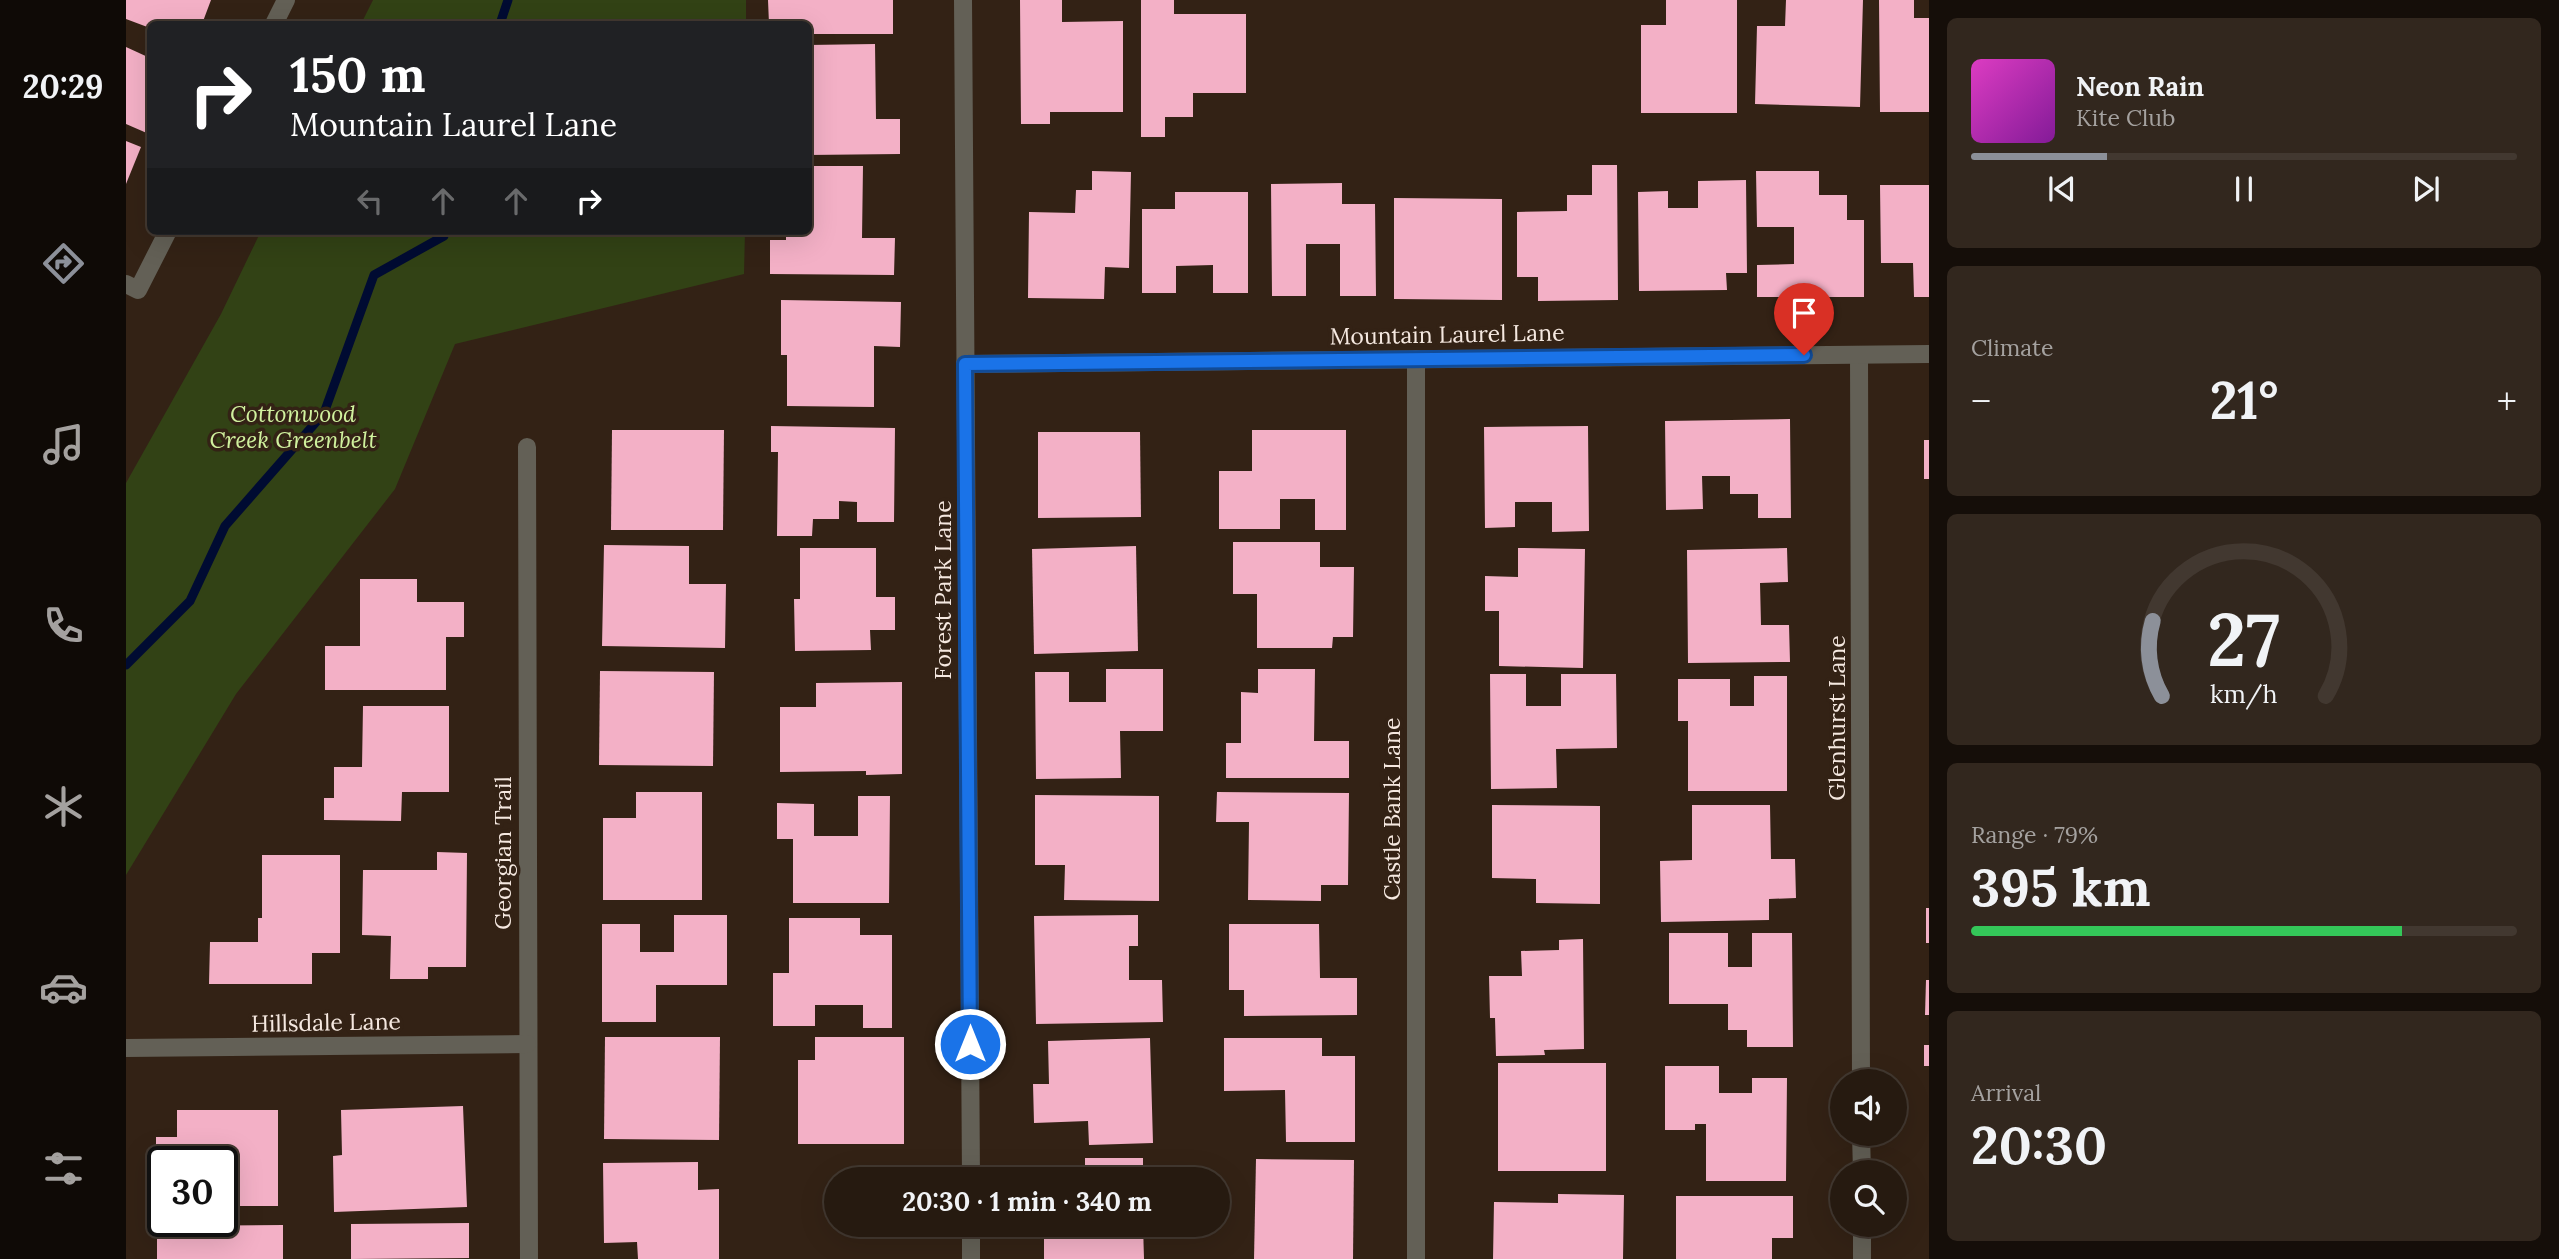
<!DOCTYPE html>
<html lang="en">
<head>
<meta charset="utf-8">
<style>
	body { margin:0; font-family:Lora,serif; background:#32271e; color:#f1f3f6; height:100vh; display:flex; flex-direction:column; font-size:26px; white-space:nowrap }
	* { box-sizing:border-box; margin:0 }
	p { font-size:23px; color:#a4a19f }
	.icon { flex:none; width:38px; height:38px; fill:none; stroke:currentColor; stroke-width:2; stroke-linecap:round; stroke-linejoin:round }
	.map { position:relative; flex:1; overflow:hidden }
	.panel { display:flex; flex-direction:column; gap:18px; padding:18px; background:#150e09; width:630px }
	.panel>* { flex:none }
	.hud { position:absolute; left:21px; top:21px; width:665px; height:214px; border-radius:10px; box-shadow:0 7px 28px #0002,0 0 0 2px #423830; background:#202124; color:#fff; overflow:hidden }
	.tools { position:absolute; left:1704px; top:1069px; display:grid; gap:14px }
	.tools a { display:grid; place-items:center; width:77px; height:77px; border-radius:50%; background:#261a10; box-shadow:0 7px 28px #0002,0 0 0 2px #423830; font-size:35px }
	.speed { position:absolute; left:21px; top:1146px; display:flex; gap:14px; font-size:35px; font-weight:700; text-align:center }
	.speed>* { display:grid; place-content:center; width:91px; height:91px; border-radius:50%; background:#261a10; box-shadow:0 7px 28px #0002,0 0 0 2px #423830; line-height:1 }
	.speed .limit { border:4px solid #111; border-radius:10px; background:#fff; color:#111 }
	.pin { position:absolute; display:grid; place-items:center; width:60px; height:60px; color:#fff; margin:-72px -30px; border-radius:50% 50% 50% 0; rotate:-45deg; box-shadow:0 0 7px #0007 }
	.pin .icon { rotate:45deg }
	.me { position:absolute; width:77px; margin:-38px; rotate:0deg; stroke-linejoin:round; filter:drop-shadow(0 0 5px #0008) }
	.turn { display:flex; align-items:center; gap:24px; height:147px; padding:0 28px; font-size:32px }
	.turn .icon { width:91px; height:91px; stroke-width:2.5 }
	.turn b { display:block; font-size:49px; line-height:60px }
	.lanes { display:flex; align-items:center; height:66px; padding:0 28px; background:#0003; justify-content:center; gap:35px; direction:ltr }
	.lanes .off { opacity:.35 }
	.big { font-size:52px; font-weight:800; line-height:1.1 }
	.panel .widget { flex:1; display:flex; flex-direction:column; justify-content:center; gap:10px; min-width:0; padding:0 24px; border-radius:10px; background:#32271e }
	.panel .dial { align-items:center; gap:0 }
	.dial svg { height:182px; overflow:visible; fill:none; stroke:#423830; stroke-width:7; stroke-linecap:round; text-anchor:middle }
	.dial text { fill:#f1f3f6; stroke:none }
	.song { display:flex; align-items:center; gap:21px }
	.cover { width:84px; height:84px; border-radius:10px; background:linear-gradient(135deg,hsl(310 70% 55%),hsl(290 70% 35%)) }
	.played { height:7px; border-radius:4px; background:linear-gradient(90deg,#8c9099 25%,#423830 25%) }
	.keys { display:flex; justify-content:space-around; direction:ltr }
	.heat { display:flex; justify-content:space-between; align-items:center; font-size:38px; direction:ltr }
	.charge { height:10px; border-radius:5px; background:linear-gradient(90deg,#34c759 79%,#423830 0) }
	.trip { position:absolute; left:698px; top:1167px; width:406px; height:70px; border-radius:35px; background:#261a10; box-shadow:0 7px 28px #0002,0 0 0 2px #423830; font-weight:800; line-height:70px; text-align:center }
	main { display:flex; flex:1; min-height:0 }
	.tab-bar { display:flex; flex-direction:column; width:126px; justify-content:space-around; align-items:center; background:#0f0a06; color:#a4a19f }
	.tab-bar .icon { width:49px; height:49px }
	.tab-bar .selected { color:#8c9099 }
	.tab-bar b { font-size:32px; color:#f1f3f6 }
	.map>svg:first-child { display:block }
</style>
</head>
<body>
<main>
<nav class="tab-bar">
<b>20:29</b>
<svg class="icon selected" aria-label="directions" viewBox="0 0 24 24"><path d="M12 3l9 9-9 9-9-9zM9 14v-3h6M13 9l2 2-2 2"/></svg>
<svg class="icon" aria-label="music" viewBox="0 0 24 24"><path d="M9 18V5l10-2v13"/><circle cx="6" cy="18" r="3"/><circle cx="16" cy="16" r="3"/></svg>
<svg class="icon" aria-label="phone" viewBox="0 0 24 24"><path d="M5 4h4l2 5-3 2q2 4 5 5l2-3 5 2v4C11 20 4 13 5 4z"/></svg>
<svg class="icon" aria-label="climate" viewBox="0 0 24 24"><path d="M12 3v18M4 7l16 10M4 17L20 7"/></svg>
<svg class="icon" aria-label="car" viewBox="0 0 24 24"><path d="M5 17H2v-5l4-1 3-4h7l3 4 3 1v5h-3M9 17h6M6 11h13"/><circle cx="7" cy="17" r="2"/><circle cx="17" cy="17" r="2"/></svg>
<svg class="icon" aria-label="filters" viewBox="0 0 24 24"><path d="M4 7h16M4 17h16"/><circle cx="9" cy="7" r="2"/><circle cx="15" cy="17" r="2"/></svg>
</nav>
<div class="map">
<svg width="1803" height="1259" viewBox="0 0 1803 1259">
	<rect width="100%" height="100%" fill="#332215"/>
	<!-- green -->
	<g fill="#324215">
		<path d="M 247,0 L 620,0 L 620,24 L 235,24 Z"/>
		<path d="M 135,231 L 619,231 L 618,274 L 329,344 L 269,489 L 110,694 L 0,875 L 0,483 L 95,314 Z"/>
	</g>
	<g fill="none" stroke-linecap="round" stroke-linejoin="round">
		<!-- stream -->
		<g stroke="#000b32" stroke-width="9">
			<path d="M 374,24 L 382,0"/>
			<path d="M 0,665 L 64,601 L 99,526 L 198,413 L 248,275 L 318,236 L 319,231"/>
		</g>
	</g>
	<!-- building -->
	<g fill="#f3b0c6">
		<path d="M 0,0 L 85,0 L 76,24 L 24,24 L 24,28 L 0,19 Z"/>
		<path d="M 642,0 L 767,0 L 767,34 L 682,34 L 682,24 L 643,24 Z"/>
		<path d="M 894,0 L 936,0 L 936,22 L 997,21 L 997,112 L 924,112 L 924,124 L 895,124 Z"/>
		<path d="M 1015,0 L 1048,0 L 1048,14 L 1120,14 L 1120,93 L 1067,93 L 1067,117 L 1039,117 L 1039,137 L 1015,137 Z"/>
		<path d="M 1540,0 L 1611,0 L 1611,113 L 1515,113 L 1515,25 L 1540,25 Z"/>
		<path d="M 1660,0 L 1737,0 L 1734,107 L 1629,104 L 1631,26 L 1659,26 Z"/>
		<path d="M 1753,0 L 1788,0 L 1788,18 L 1803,18 L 1803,112 L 1754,112 Z"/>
		<path d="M 749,44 L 750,119 L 774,119 L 774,154 L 682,155 L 682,45 Z"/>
		<path d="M 0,47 L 24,58 L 24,129 L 23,134 L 0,124 Z"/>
		<path d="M 0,141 L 15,147 L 0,184 Z"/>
		<path d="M 1466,165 L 1491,165 L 1492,300 L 1412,301 L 1412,277 L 1391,277 L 1391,212 L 1441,211 L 1441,195 L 1466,195 Z"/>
		<path d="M 682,166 L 737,166 L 736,238 L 769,238 L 768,275 L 644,274 L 644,240 L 660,240 L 660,231 L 682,231 Z"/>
		<path d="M 966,171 L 1005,172 L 1003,268 L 979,267 L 978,299 L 902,298 L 903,212 L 949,213 L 950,190 L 966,190 Z"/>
		<path d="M 1630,171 L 1693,171 L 1693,195 L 1721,195 L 1721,220 L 1738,220 L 1738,297 L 1631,297 L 1631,265 L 1668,264 L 1668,227 L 1631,227 Z"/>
		<path d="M 1620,180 L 1621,273 L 1600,273 L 1601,290 L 1513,291 L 1512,192 L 1542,191 L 1542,208 L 1572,208 L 1572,181 Z"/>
		<path d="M 1216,183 L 1216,204 L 1249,204 L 1250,296 L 1214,296 L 1214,244 L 1180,244 L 1180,296 L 1146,296 L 1145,184 Z"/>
		<path d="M 1754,185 L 1803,185 L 1803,297 L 1788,297 L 1787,263 L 1755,263 Z"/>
		<path d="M 1049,192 L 1122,192 L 1122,293 L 1087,293 L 1087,265 L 1050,266 L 1050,293 L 1016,293 L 1016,209 L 1049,209 Z"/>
		<path d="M 1268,198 L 1376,199 L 1376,300 L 1268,299 Z"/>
		<path d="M 655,300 L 775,302 L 774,347 L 748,346 L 748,407 L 661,406 L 661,355 L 655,355 Z"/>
		<path d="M 1664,419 L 1665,518 L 1632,518 L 1632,494 L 1604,494 L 1604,476 L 1576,476 L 1577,509 L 1540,510 L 1539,421 Z"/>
		<path d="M 645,426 L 769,428 L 768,522 L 731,522 L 731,502 L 713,501 L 713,519 L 687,519 L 686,536 L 651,536 L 652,452 L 645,452 Z"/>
		<path d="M 1462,426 L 1463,531 L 1426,532 L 1426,502 L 1389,502 L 1389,527 L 1359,528 L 1358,427 Z"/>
		<path d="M 486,430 L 598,430 L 597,530 L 485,530 Z"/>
		<path d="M 1126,430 L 1220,430 L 1220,530 L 1189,530 L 1189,499 L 1154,499 L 1154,529 L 1093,529 L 1093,471 L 1126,471 Z"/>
		<path d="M 912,432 L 1014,432 L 1015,517 L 912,518 Z"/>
		<rect x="1798" y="440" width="5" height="39"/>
		<path d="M 1107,542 L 1194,542 L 1194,567 L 1228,567 L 1227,637 L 1207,637 L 1206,648 L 1131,648 L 1131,594 L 1107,594 Z"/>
		<path d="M 478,545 L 563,546 L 563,584 L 600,584 L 599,648 L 476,646 Z"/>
		<path d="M 1010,546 L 1012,651 L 908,654 L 906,549 Z"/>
		<path d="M 674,548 L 750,548 L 750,597 L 769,597 L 769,630 L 744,630 L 745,650 L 669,651 L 668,599 L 674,599 Z"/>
		<path d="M 1392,548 L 1459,549 L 1457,668 L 1373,666 L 1373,611 L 1359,611 L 1359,576 L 1392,577 Z"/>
		<path d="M 1661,548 L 1662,582 L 1634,583 L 1635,625 L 1663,625 L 1664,662 L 1562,663 L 1561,550 Z"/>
		<path d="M 234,579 L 291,579 L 291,602 L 338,602 L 338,637 L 320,637 L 320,690 L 199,690 L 199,646 L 234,646 Z"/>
		<path d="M 980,669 L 1037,669 L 1037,731 L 994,731 L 995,778 L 910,779 L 909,672 L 943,672 L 943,702 L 980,702 Z"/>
		<path d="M 1132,669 L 1189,669 L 1188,741 L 1223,741 L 1223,778 L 1100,778 L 1100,743 L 1115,743 L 1115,692 L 1132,693 Z"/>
		<path d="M 474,671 L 588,672 L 587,766 L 473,765 Z"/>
		<path d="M 1364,674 L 1400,674 L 1400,706 L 1435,706 L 1435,674 L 1490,674 L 1491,748 L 1430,749 L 1431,788 L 1365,789 Z"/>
		<path d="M 1628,676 L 1661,676 L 1661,791 L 1562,791 L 1562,721 L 1552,721 L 1552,679 L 1604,679 L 1604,706 L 1628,706 Z"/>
		<path d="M 776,682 L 776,774 L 740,775 L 740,771 L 654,772 L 654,707 L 690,707 L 690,683 Z"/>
		<path d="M 237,706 L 323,706 L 323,792 L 276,792 L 275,821 L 198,820 L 198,798 L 208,798 L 208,767 L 236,767 Z"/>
		<path d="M 510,792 L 576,792 L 576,900 L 477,900 L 477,818 L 510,818 Z"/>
		<path d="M 1091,792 L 1223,793 L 1222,885 L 1195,885 L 1195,901 L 1122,900 L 1123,822 L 1090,822 Z"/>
		<path d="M 909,795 L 1033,796 L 1033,901 L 938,900 L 939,865 L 909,865 Z"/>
		<path d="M 732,796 L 764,796 L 763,903 L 667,903 L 667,839 L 651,839 L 651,803 L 688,804 L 688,836 L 732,836 Z"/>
		<path d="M 1366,805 L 1474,806 L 1474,904 L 1410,903 L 1410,879 L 1366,878 Z"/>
		<path d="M 1566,805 L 1644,805 L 1645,859 L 1669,859 L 1670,898 L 1643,899 L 1643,920 L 1535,922 L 1534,861 L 1566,860 Z"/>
		<path d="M 311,852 L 341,853 L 340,967 L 302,967 L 302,979 L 264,979 L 265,936 L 236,935 L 237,870 L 311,870 Z"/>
		<path d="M 136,855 L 214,855 L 214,953 L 186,953 L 186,984 L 83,984 L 84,942 L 132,942 L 132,918 L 136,918 Z"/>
		<rect x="1800" y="908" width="3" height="35"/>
		<path d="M 548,915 L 601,915 L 601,985 L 530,985 L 530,1022 L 476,1022 L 476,924 L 514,924 L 514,952 L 548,952 Z"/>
		<path d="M 1012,915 L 1012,946 L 1003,946 L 1003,980 L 1036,980 L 1037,1022 L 910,1024 L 908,916 Z"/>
		<path d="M 663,918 L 734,918 L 734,935 L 766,935 L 766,1028 L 737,1028 L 737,1005 L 689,1005 L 689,1026 L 647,1026 L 647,973 L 663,973 Z"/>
		<path d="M 1103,924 L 1193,924 L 1194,978 L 1231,978 L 1231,1015 L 1118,1016 L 1118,990 L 1103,990 Z"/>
		<path d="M 1543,933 L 1602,933 L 1602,967 L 1626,967 L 1626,933 L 1666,933 L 1667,1047 L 1621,1047 L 1621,1030 L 1602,1030 L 1602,1004 L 1543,1004 Z"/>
		<path d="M 1457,939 L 1458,1049 L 1418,1050 L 1419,1055 L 1370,1056 L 1369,1018 L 1364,1018 L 1363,976 L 1396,976 L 1395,951 L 1433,950 L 1433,940 Z"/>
		<path d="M 1800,980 L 1803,980 L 1803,1015 L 1799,1015 Z"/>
		<path d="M 479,1037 L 594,1037 L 593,1140 L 478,1139 Z"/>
		<path d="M 689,1037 L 778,1037 L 778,1144 L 672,1144 L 672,1060 L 689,1060 Z"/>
		<path d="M 1024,1038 L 1027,1143 L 963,1145 L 962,1121 L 908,1123 L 907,1084 L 923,1084 L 922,1041 Z"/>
		<path d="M 1098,1038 L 1196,1038 L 1196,1056 L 1229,1056 L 1229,1142 L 1160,1142 L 1159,1090 L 1098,1091 Z"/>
		<rect x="1798" y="1045" width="5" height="21"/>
		<rect x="1372" y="1063" width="108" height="108"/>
		<path d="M 1539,1066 L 1593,1066 L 1593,1093 L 1626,1093 L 1626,1078 L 1661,1078 L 1660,1181 L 1580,1181 L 1580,1124 L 1569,1124 L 1569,1130 L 1539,1130 Z"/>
		<path d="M 337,1106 L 341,1207 L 208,1212 L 207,1156 L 216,1155 L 215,1110 Z"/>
		<path d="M 51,1110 L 152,1110 L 152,1206 L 96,1206 L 96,1162 L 37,1162 L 37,1206 L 30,1206 L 30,1137 L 51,1137 Z"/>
		<rect x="959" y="1158" width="58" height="22"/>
		<path d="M 1130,1159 L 1228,1160 L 1227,1259 L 1128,1259 Z"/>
		<path d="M 572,1162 L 572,1190 L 593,1189 L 593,1259 L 512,1259 L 511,1242 L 478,1243 L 477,1163 Z"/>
		<path d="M 1432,1194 L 1498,1195 L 1497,1259 L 1367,1259 L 1368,1202 L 1432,1203 Z"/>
		<path d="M 1550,1196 L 1667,1196 L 1667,1238 L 1646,1238 L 1646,1259 L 1550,1259 Z"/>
		<path d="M 343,1223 L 343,1258 L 225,1259 L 225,1224 Z"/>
		<path d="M 157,1225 L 157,1259 L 31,1259 L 31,1226 Z"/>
		<path d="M 918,1225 L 1017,1225 L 1018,1259 L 918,1259 Z"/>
	</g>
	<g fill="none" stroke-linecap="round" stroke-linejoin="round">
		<!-- minor -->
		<g stroke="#636056" stroke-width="18">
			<path d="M 837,0 L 845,1180"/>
			<path d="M 148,24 L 160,0"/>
			<path d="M 0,284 L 12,290 L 42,231"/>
			<path d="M 1733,355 L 1735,1082"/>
			<path d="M 1290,359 L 1290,1259"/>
			<path d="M 839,364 L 1803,354"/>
			<path d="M 401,447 L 403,1259"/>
			<path d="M 0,1048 L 401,1044"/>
			<path d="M 1735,1134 L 1736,1172"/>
			<path d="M 845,1225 L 845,1259"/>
			<path d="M 1736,1225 L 1736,1259"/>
		</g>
	</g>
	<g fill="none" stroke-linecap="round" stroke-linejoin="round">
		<!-- route casing -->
		<g stroke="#114b97" stroke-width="18">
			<path id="route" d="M 844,1044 L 839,364 L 1678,355"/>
		</g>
		<!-- route -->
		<use href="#route" stroke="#1a73e8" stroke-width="12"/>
	</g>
	<g text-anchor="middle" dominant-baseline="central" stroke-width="7" stroke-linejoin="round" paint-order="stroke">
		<!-- street labels -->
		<g font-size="23" fill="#f5e8e0" stroke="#332215">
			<text transform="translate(1321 334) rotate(-1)">Mountain Laurel Lane</text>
			<text transform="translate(816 590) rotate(-90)">Forest Park Lane</text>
			<text transform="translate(1710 718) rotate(-90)">Glenhurst Lane</text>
			<text transform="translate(1265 809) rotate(-90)">Castle Bank Lane</text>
			<text transform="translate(376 853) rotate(-90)">Georgian Trail</text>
			<text transform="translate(200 1022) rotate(-1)">Hillsdale Lane</text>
		</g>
		<!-- park labels -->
		<g font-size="23" font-style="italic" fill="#d0f19e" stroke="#332215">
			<text x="167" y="413">Cottonwood<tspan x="167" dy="26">Creek Greenbelt</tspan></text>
		</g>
	</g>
</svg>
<div class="tools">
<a><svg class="icon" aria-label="sound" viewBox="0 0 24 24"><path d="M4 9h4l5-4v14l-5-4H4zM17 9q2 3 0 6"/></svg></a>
<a><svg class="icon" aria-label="search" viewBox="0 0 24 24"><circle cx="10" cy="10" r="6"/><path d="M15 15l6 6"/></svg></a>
</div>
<div class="speed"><div class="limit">30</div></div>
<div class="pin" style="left:1678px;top:355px;background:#d93025"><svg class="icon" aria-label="arrive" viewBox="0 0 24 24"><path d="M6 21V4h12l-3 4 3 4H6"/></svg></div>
<svg class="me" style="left:844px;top:1044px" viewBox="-20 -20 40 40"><circle r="17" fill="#1a73e8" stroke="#fff" stroke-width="3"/><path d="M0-11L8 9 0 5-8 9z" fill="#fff"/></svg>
<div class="trip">20:30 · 1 min · 340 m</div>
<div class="hud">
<div class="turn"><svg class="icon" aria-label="right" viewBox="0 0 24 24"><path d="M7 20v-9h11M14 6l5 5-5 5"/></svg><div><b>150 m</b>Mountain Laurel Lane</div></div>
<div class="lanes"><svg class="icon off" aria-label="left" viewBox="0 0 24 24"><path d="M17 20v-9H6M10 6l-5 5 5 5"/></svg><svg class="icon off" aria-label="ahead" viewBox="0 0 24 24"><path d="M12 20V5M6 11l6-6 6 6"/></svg><svg class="icon off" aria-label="ahead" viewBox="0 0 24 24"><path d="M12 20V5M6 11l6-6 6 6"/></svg><svg class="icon" aria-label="right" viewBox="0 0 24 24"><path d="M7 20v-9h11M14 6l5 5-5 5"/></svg></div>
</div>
</div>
<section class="panel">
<div class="widget">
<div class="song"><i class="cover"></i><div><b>Neon Rain</b><p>Kite Club</p></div></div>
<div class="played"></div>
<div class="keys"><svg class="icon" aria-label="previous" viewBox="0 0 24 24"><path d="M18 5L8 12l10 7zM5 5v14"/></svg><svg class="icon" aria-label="pause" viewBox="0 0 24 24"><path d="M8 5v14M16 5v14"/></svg><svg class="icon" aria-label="next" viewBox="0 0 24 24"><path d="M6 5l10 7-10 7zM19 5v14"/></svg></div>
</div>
<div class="widget"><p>Climate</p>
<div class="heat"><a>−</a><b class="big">21°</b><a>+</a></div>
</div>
<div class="widget dial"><svg viewBox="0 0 100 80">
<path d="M14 69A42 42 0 1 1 86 69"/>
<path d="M14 69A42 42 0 0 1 10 36" stroke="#8c9099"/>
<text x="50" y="56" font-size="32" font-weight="700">27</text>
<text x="50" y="72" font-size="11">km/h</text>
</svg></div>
<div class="widget"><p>Range · 79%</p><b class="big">395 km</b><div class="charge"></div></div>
<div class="widget"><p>Arrival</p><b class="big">20:30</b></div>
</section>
</main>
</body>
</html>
